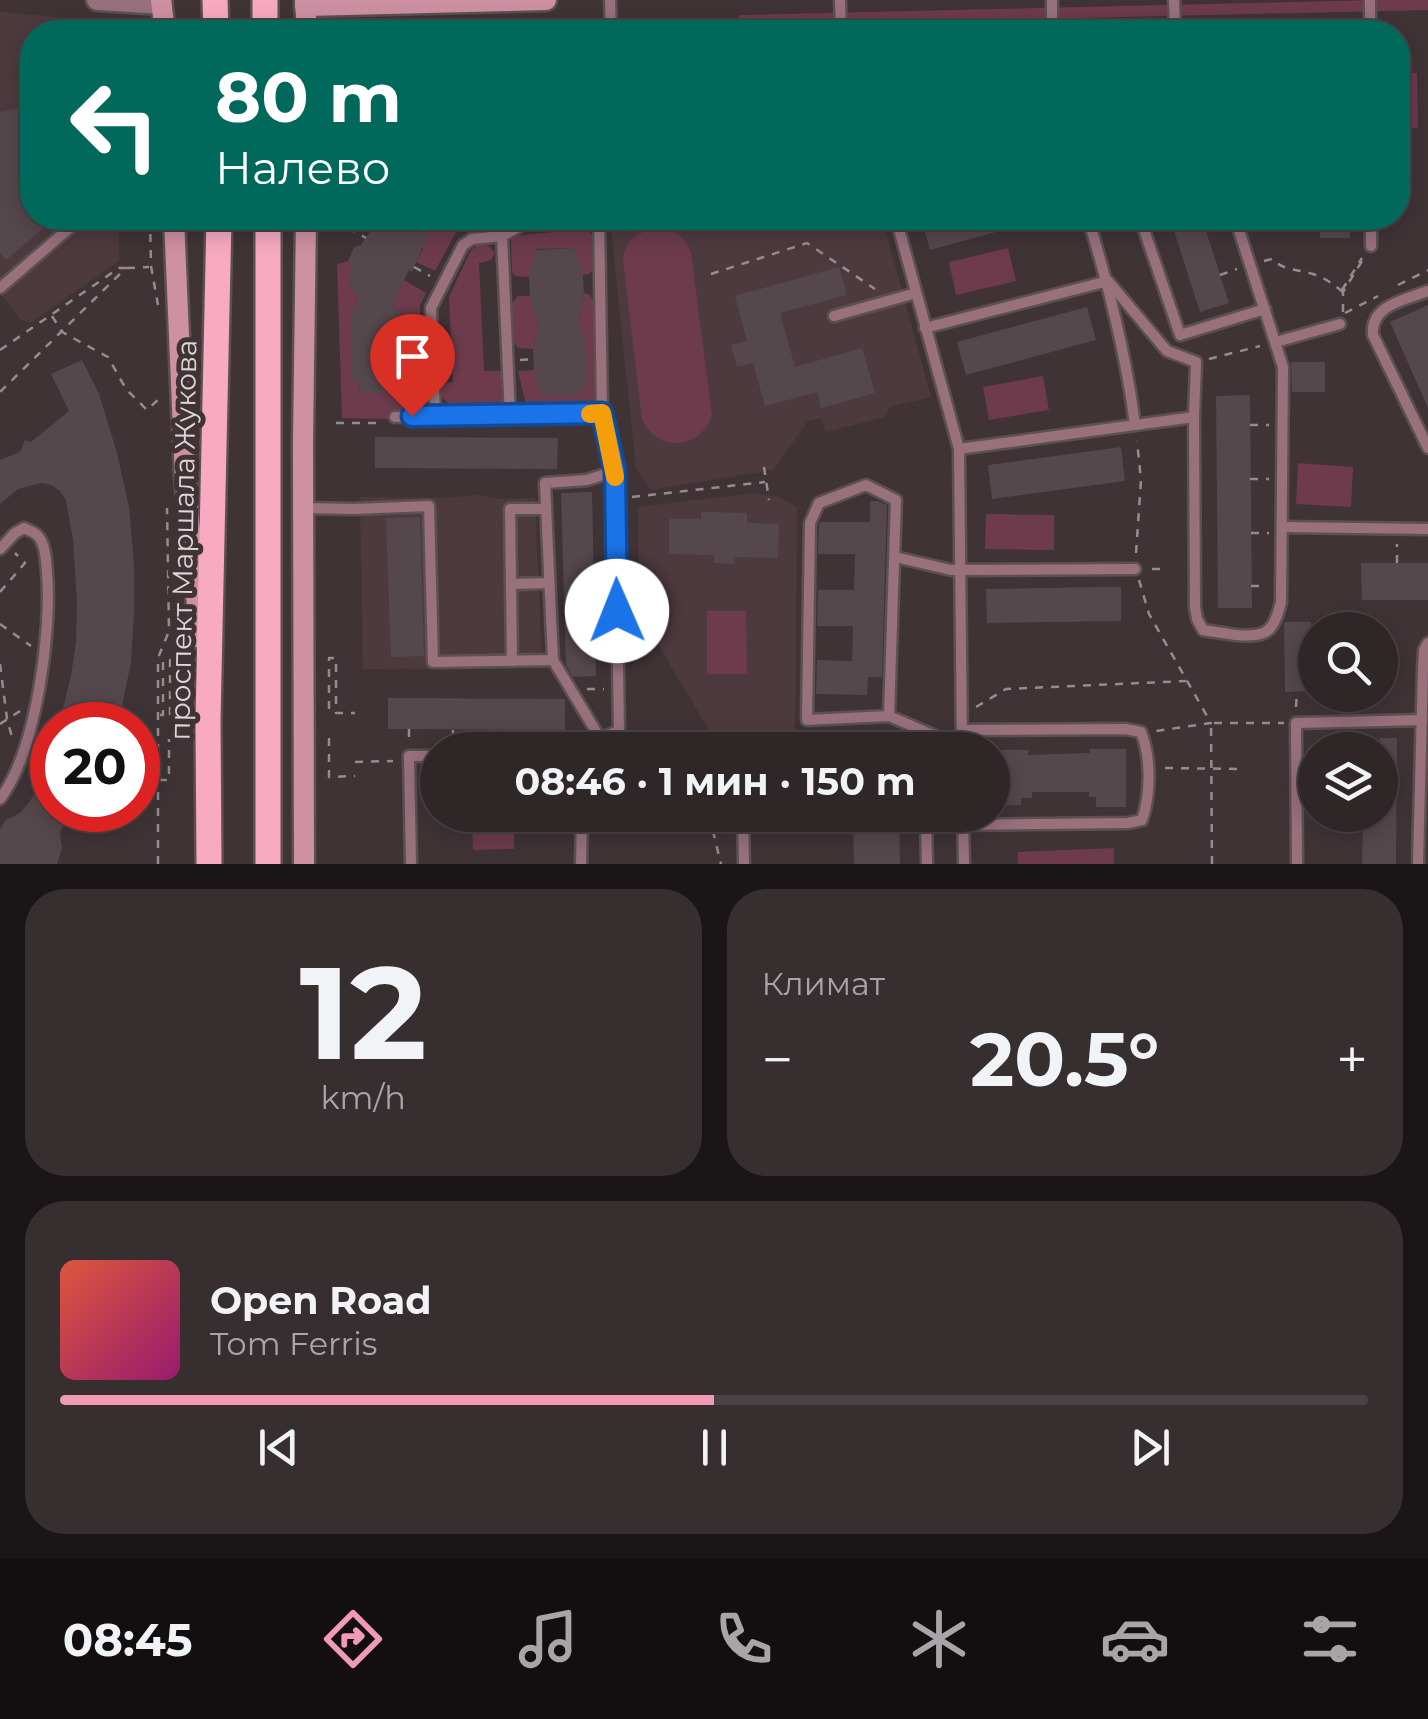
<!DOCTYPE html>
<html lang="ru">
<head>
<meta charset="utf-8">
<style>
	body { margin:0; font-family:Montserrat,sans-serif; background:#372e30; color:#f1f3f6; height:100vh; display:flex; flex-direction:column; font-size:38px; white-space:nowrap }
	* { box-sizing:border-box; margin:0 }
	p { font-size:32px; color:#a7a5a8 }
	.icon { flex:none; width:55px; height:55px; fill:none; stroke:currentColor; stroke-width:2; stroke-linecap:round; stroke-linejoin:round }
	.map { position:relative; height:864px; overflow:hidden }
	.sheet { display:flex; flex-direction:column; gap:25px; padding:25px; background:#1a1516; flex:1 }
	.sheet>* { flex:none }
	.banner { position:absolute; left:20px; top:20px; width:1390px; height:210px; border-radius:40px; box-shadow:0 5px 25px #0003,0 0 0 2px #4a4345; background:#00695c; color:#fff; overflow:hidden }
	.controls { position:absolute; left:1298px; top:612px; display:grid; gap:20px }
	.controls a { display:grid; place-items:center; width:100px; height:100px; border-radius:50%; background:#2f2628; box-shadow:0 5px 25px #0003,0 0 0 2px #4a4345; font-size:50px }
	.speed { position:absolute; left:30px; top:702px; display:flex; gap:20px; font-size:50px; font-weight:700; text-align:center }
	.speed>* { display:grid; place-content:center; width:130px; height:130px; border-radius:50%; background:#2f2628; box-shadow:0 5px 25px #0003,0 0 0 2px #4a4345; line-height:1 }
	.speed .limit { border:15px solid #d22; background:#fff; color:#111 }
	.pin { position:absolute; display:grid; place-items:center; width:85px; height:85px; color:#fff; margin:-102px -42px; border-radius:50% 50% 50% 0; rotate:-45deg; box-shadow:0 0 10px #0007 }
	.pin .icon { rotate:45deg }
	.me { position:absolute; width:110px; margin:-55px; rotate:359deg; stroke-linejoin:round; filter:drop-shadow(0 0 8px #0008) }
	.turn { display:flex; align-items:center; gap:35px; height:210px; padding:0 30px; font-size:45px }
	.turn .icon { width:130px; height:130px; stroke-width:2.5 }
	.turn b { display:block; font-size:70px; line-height:85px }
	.big { font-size:75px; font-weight:700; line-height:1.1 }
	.sheet .card { flex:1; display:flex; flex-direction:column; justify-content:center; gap:15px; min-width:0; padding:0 35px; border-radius:40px; background:#372e30 }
	.sheet .dial { align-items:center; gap:0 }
	.dial b { font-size:130px; line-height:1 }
	.song { display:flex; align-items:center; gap:30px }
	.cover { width:120px; height:120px; border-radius:15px; background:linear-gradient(135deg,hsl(10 70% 55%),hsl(320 70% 35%)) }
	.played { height:10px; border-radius:5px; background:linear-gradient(90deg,#f09ab6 50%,#4a4345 50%) }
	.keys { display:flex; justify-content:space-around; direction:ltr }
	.heat { display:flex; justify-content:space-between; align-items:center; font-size:55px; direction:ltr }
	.sheet .tiles { flex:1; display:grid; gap:25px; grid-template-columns:1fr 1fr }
	.card:last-child { grid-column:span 2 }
	.trip { position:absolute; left:420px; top:732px; width:590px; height:100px; border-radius:50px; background:#2f2628; box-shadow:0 5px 25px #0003,0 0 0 2px #4a4345; font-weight:700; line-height:100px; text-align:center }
	.tab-bar { display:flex; height:160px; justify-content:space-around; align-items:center; background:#130f10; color:#a7a5a8 }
	.tab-bar .icon { width:70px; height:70px }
	.tab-bar .active { color:#f09ab6 }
	.tab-bar b { font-size:45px; color:#f1f3f6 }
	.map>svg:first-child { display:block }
</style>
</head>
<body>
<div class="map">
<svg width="1428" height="864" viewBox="0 0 1428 864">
	<rect width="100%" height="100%" fill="#3f3336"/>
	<!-- built -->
	<g fill="#4d3a3f">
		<path d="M 0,12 L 123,23 L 122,32 L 32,32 L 32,218 L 119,218 L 119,261 L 30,323 L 20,319 L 0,293 Z"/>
		<path d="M 648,218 L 882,218 L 931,397 L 890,407 L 885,417 L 826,432 L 821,418 L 808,421 L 773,470 L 651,490 L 636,469 L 610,220 Z"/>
		<path d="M 754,493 L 778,497 L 797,507 L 795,750 L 721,750 L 639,613 L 638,507 Z"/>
		<path d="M 477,495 L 500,499 L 535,498 L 542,668 L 363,669 L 360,497 L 443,498 Z"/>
	</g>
	<!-- green -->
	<g fill="#6d3b4c">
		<path d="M 1382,0 L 1428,0 L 1428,10 L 739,26 L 739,15 Z"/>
		<path d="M 639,18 L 639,28 L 504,31 L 498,22 Z"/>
		<path d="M 1398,73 L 1417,73 L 1418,128 L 1398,128 Z"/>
		<path d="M 432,218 L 456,218 L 460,225 L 435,271 L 416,262 L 423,249 L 421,247 L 433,223 Z"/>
		<path d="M 586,229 L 592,235 L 593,270 L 589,274 L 583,275 L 574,248 L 536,249 L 529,277 L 515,276 L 512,272 L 511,241 L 514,236 Z"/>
		<path d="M 661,229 C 678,231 684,237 691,252 L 712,416 C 699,450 657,453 642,419 L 623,260 C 626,236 639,231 661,229 Z"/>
		<path d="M 481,243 L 489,246 L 495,253 L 491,260 L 479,263 L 484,371 L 502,371 L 502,407 L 453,408 L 441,397 L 441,384 L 453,382 L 449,297 L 471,250 Z"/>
		<path d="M 1008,248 L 1016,281 L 956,295 L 949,262 Z"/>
		<path d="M 348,261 L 353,269 L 349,279 L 351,289 L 357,293 L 352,378 L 359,383 L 360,393 L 392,392 L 392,383 L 401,374 L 400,360 L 406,360 L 406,349 L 421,349 L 422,408 L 389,411 L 388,419 L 342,418 L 337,264 Z"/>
		<path d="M 404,280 L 426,293 L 420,305 L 420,327 L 400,328 L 399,312 L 392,304 Z"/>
		<path d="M 584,293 L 590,295 L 593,300 L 597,400 L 594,404 L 586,407 L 533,407 L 525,401 L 518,371 L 534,370 L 579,321 Z"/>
		<path d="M 518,296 L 530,296 L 538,324 L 533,349 L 518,348 L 514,342 L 512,303 Z"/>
		<path d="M 1043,376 L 1049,410 L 989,420 L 983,387 Z"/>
		<path d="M 1298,463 L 1353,467 L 1351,507 L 1296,504 Z"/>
		<path d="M 986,514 L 1054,515 L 1054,550 L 985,549 Z"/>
		<path d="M 707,611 L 746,611 L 747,674 L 707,674 Z"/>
		<path d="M 472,815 L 514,815 L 514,849 L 473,850 Z"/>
		<path d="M 595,815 L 663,815 L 663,826 L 595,823 Z"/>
		<path d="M 1114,848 L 1114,864 L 1018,864 L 1018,852 Z"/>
	</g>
	<!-- building -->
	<g fill="#55484c">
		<path d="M 32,105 L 32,218 L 55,218 L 6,260 L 0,253 L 0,112 Z"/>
		<path d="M 367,218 L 435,218 L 412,272 L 409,270 L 392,304 L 399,312 L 400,328 L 405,328 L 406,360 L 400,360 L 401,374 L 392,383 L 393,393 L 360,393 L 359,383 L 352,378 L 351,312 L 356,305 L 357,293 L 351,289 L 349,279 L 353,269 L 348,261 L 354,247 L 361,245 L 372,229 Z"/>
		<path d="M 921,218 L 1032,218 L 1033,222 L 930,250 Z"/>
		<path d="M 1170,218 L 1202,218 L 1229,303 L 1200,312 Z"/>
		<path d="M 1319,218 L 1349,218 L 1350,238 L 1320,238 Z"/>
		<path d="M 575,248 L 583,275 L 584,293 L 579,321 L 586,349 L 587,370 L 583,394 L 541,396 L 534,370 L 533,349 L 538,324 L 530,299 L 529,273 L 535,250 Z"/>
		<path d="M 839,267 L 847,295 L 780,313 L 795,367 L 862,348 L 875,393 L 821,408 L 817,392 L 765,406 L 753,363 L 737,367 L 731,345 L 747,341 L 735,296 Z"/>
		<path d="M 1428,305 L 1428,408 L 1390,322 Z"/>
		<path d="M 1087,307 L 1096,340 L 966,375 L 957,342 Z"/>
		<path d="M 82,360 L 99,394 L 117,453 L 129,507 L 134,565 L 134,613 L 131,662 L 118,725 L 59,725 L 71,675 L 76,643 L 77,601 L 73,540 L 66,500 L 60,491 L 51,485 L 41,483 L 18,489 L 0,504 L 0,460 L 20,452 L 25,440 L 31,442 L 69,411 L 51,374 Z"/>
		<path d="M 1291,362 L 1325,362 L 1325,392 L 1292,392 Z"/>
		<path d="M 1250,395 L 1252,608 L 1218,608 L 1216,396 Z"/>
		<path d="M 375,437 L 558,438 L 557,469 L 375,468 Z"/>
		<path d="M 1121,447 L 1125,481 L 992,499 L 988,465 Z"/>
		<path d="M 592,492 L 596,676 L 573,677 L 566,665 L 561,493 Z"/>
		<path d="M 870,501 L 878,501 L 887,505 L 882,677 L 868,677 L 867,695 L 816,694 L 817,660 L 852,661 L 853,626 L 817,626 L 818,590 L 854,590 L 855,554 L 818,554 L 819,525 L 820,522 L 870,522 Z"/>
		<path d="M 701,512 L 747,513 L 747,523 L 779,524 L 778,558 L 735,557 L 735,564 L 714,563 L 714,555 L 669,554 L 669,519 L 701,519 Z"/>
		<path d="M 420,517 L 424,656 L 391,657 L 386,518 Z"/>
		<path d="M 1361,563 L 1428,563 L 1428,600 L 1362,600 Z"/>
		<path d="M 1103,587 L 1121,587 L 1121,621 L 987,623 L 986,589 Z"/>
		<path d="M 1284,622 L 1311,622 L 1311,658 L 1315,658 L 1315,691 L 1285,692 Z"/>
		<path d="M 388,698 L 565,699 L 565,730 L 388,729 Z"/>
		<path d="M 1380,738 L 1397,738 L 1396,864 L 1362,864 L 1363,815 L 1380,815 Z"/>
		<path d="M 1090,749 L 1126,749 L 1126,807 L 1096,807 L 1096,797 L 1089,797 L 1089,792 L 1032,792 L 1032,798 L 1021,798 L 1021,805 L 993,806 L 993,750 L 1029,750 L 1028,755 L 1090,753 Z"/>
		<path d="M 52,752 L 52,810 L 69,810 L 60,833 L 62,848 L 57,864 L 0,864 L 0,829 L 6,820 L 20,813 L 33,797 Z"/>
		<path d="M 853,815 L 899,815 L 900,864 L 854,864 Z"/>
	</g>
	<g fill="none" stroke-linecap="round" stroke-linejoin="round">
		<!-- lane casing -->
		<g stroke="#5c5053" stroke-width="15">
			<g id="lane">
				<path d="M 610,0 L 611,32"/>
				<path d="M 840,0 L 841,32"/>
				<path d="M 1174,0 L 1175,32"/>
				<path d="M 1370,0 L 1370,32"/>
				<path d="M 1052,32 L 1052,0"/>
				<path d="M 563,218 L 533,219 L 502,236 L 472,239 L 463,245 L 431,308 L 435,416 L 602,413"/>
				<path d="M 896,218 L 959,449 L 962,750"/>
				<path d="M 1088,218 C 1109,287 1126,353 1135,425"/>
				<path d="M 1140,218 L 1180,335 L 1265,309"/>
				<path d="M 1371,218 L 1371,246"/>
				<path d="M 502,236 L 510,415"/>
				<path d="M 0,288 L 81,218"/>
				<path d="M 1428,291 C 1405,300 1370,305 1373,335 L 1428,448"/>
				<path d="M 834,316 L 916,293"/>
				<path d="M 925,328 L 1108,281 L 1167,351 L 1196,362 L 1194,417 L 1195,607 L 1197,619 L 1203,630 C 1214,632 1225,633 1236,635 C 1266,638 1274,632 1281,602 L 1283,367 L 1235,218"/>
				<path d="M 1276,342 L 1340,324"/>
				<path d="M 395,417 L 435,416"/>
				<path d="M 959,449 L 1194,417"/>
				<path d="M 303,508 L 354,509 L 429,506 L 433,662 L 553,660"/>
				<path d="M 1282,527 L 1428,529"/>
				<path d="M 0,549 L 15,533 L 24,528 C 28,530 35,532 38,536 C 46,545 46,562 47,573 C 52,632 36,752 0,799"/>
				<path d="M 895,557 L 951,570 L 1135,569"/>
				<path d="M 511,584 L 549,583"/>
				<path d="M 512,661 L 510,509 L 546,509"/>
				<path d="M 889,716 L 896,500 L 866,485 L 819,503 L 810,523 L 807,720 L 889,716 L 947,741 L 962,742"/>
				<path d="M 962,730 L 1126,729 L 1141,732 C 1151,757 1151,794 1142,820 L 1128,823 L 963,825"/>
				<path d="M 600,738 L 553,660 L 545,483 L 587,480 L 615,471"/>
				<path d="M 585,750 L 600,738 L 619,731 L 615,471 L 602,413 L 599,218"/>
				<path d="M 743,815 L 744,864"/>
				<path d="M 926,815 L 927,864"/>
				<path d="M 963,815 L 964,864"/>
				<path d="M 411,864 L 409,756 L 438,756"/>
				<path d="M 581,864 L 582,815"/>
				<path d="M 1297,864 L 1296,723 L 1422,720"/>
				<path d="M 1418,864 L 1423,669 L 1424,650 L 1428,643"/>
			</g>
		</g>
		<!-- street casing -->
		<g stroke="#5c5053" stroke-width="25">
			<path id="street" d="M 97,0 L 162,4"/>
		</g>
		<!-- secondary casing -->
		<g stroke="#5c5053" stroke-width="25">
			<g id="secondary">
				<path d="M 161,0 L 165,32"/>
				<path d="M 305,0 L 307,32"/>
				<path d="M 305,6 L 546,0"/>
				<path d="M 174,218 L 185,477 L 200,638"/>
				<path d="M 304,864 L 303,443 L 306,218"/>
			</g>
		</g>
		<!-- primary casing -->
		<g stroke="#5c5053" stroke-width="30">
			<g id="primary">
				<path d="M 215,0 L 216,32"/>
				<path d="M 265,0 L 265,32"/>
				<path d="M 209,864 L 208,720 L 219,218"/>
				<path d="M 268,864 L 268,218"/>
			</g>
		</g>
		<!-- path -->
		<g stroke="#968c8f" stroke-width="2.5" stroke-dasharray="8 8" stroke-linecap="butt">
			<path d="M 140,23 L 140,32"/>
			<path d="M 150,218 L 151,266 L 158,305"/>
			<path d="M 685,218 L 687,230"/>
			<path d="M 334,220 L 366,238"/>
			<path d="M 1204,226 L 1222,220"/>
			<path d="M 1264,261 L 1272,259 C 1284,271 1297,269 1313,274 C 1325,278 1333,284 1343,292"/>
			<path d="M 414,267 L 430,276"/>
			<path d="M 127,268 L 149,267"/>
			<path d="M 711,274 L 807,243 L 875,289"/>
			<path d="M 1220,275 L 1237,269"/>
			<path d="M 1398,285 L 1428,270"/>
			<path d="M 1342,290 L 1362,258"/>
			<path d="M 1343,312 L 1343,292 L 1365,256"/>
			<path d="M 1345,313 L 1378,296"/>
			<path d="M 52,316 L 62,332 L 108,357 L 126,389 L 147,410 L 161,397"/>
			<path d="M 405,339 L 419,338"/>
			<path d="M 0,350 L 119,268 L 126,268 L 0,392"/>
			<path d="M 1209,359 L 1260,346"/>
			<path d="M 520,360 L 534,359"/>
			<path d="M 336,423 L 383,423"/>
			<path d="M 1250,425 L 1269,425"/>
			<path d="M 764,467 L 769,500"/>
			<path d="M 1250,479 L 1269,479"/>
			<path d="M 632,497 L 765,482"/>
			<path d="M 1251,533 L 1269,533"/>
			<path d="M 1136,553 L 1141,480 L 1137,441"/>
			<path d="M 1397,563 L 1397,544"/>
			<path d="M 1152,569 L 1162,569"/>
			<path d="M 1139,580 L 1149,614 L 1211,723 L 1156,731"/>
			<path d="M 1251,586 L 1265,586"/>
			<path d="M 0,592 L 25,563 L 15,553"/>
			<path d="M 0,624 L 31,646"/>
			<path d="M 0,664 L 7,719 L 12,737"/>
			<path d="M 587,689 L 604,689"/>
			<path d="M 976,707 L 1006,689 L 1186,681"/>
			<path d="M 1296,707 L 1297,692"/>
			<path d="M 329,709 L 329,658 L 336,658 L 336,713 L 355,713"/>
			<path d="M 160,715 L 163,715 L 163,660 L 170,660 L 170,715"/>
			<path d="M 0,724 L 20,711"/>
			<path d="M 409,729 L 409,739"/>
			<path d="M 546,730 L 546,750"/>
			<path d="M 634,737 L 661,750"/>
			<path d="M 329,738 L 329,777 L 355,776"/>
			<path d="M 453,750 L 453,730"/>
			<path d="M 500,750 L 500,730"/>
			<path d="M 355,762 L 393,761"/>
			<path d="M 1165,768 L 1243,769"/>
			<path d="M 159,780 L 169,780 L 169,739"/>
			<path d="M 709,815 L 721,864"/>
			<path d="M 158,864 L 158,658 L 169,631 L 167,508"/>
			<path d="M 1212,864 L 1211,723 L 1284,723"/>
		</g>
		<!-- lane -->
		<use href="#lane" stroke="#98717d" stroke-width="10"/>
		<!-- street -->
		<use href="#street" stroke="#98717d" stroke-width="20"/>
		<!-- secondary -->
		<use href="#secondary" stroke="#ce91a4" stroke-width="20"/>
		<!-- primary -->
		<use href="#primary" stroke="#f8aac3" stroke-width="25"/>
	</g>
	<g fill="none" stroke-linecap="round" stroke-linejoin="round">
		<!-- route casing -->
		<g stroke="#114b97" stroke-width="25">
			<path id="route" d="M 412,416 L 602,413 L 615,471 L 617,611"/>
		</g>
		<!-- route -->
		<use href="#route" stroke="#1a73e8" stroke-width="18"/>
		<!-- slow -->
		<path stroke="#f59e0b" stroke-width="18" d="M 590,414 L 602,413 L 615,477"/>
	</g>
	<g text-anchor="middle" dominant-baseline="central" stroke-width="10" stroke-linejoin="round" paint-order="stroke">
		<!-- street labels -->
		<g font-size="28" fill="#ded6d9" stroke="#3f3336">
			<text transform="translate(183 540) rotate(-89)">проспект Маршала Жукова</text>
		</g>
	</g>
</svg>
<div class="controls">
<a><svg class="icon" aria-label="search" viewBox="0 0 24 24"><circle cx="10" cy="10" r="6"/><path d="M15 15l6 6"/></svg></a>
<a><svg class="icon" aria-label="layers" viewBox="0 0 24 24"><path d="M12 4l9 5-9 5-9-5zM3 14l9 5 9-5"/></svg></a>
</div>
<div class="speed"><div class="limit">20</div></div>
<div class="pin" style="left:412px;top:416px;background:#d93025"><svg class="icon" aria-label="arrive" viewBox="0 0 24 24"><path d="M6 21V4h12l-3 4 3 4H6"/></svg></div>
<svg class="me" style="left:617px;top:611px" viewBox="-20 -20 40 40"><circle r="19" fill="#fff"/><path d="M0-13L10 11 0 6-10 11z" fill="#1a73e8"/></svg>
<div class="trip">08:46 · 1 мин · 150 m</div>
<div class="banner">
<div class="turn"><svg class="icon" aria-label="left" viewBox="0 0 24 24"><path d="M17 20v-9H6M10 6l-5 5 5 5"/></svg><div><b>80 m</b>Налево</div></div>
</div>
</div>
<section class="sheet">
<div class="tiles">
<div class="card dial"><b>12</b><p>km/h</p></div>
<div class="card"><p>Климат</p>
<div class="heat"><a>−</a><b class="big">20.5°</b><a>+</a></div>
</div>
<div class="card">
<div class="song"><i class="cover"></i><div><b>Open Road</b><p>Tom Ferris</p></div></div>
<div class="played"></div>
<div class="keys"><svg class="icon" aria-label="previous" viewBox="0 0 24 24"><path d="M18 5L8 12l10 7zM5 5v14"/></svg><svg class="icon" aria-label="pause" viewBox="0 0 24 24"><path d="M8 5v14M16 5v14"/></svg><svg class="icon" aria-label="next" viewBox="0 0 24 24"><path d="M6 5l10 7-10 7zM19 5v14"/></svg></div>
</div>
</div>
</section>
<nav class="tab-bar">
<b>08:45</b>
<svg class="icon active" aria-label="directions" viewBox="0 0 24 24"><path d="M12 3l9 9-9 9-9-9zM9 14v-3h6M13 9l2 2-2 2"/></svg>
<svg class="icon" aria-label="music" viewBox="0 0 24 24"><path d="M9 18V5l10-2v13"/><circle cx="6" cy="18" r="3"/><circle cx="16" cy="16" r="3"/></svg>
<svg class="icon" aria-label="phone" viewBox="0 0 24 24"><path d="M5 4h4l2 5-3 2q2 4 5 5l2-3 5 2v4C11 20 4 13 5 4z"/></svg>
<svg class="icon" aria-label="climate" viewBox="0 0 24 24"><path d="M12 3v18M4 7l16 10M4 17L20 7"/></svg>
<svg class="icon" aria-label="car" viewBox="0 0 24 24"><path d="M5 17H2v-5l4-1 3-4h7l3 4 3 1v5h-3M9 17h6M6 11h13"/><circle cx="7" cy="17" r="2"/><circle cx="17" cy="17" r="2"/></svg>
<svg class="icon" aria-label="filters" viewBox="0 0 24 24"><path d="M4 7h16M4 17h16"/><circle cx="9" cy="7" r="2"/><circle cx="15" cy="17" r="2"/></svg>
</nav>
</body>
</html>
